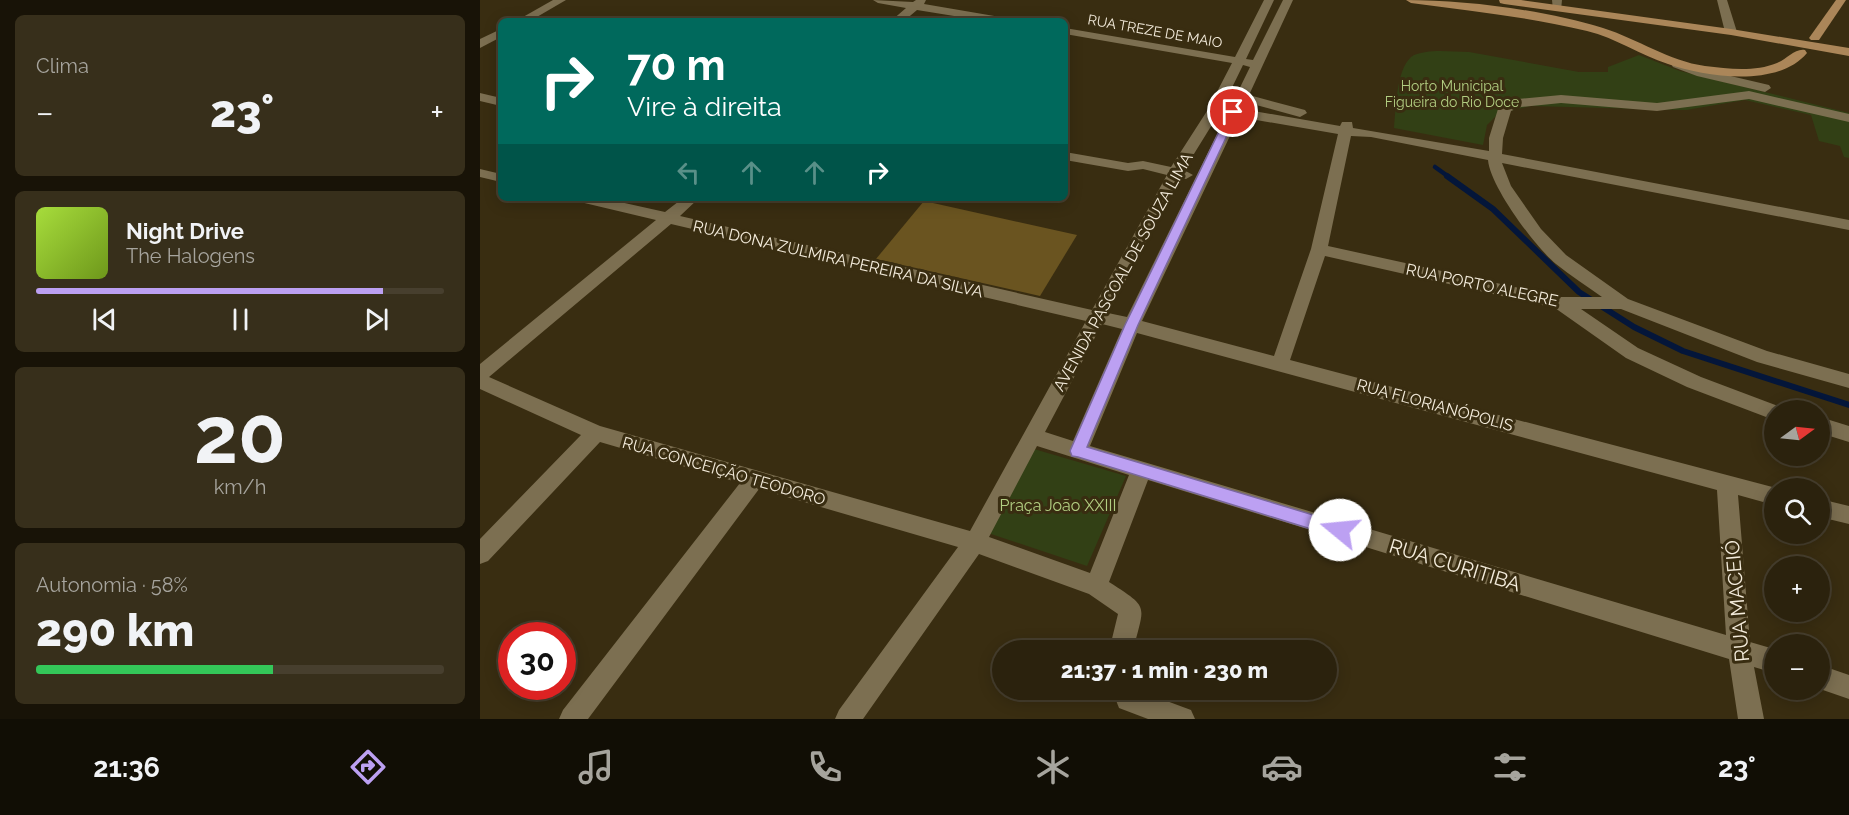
<!DOCTYPE html>
<html lang="pt">
<head>
<meta charset="utf-8">
<style>
	body { margin:0; font-family:Raleway,sans-serif; background:#372f1b; color:#f1f3f6; height:100vh; display:flex; flex-direction:column; font-size:22px; white-space:nowrap }
	* { box-sizing:border-box; margin:0 }
	p { font-size:20px; color:#a6a49d }
	.icon { flex:none; width:33px; height:33px; fill:none; stroke:currentColor; stroke-width:2; stroke-linecap:round; stroke-linejoin:round }
	.map { position:relative; flex:1; overflow:hidden }
	.details { display:flex; flex-direction:column; gap:15px; padding:15px; background:#181307; width:480px }
	.details>* { flex:none }
	.hud { position:absolute; left:18px; top:18px; width:570px; height:183px; border-radius:9px; box-shadow:0 3px 15px #0003,0 0 0 2px #473f2e; background:#00695c; color:#fff; overflow:hidden }
	.needle { width:39px; rotate:75deg }
	.fabs { position:absolute; left:1284px; top:400px; display:grid; gap:12px }
	.fabs a { display:grid; place-items:center; width:66px; height:66px; border-radius:50%; background:#2b220d; box-shadow:0 3px 15px #0003,0 0 0 2px #473f2e; font-size:30px }
	.speed { position:absolute; left:18px; top:622px; display:flex; gap:12px; font-size:30px; font-weight:700; text-align:center }
	.speed>* { display:grid; place-content:center; width:78px; height:78px; border-radius:50%; background:#2b220d; box-shadow:0 3px 15px #0003,0 0 0 2px #473f2e; line-height:1 }
	.speed .limit { border:9px solid #d22; background:#fff; color:#111 }
	.pin { position:absolute; display:grid; place-items:center; width:51px; height:51px; color:#fff; margin:-26px; border:3px solid #fff; border-radius:50%; box-shadow:0 2px 6px #0007 }
	.me { position:absolute; width:66px; margin:-33px; rotate:287deg; stroke-linejoin:round; filter:drop-shadow(0 0 4px #0008) }
	.turn { display:flex; align-items:center; gap:21px; height:126px; padding:0 30px; font-size:27px }
	.turn .icon { width:78px; height:78px; stroke-width:2.5 }
	.turn b { display:block; font-size:42px; line-height:51px }
	.lanes { display:flex; align-items:center; height:57px; padding:0 30px; background:#0003; justify-content:center; gap:30px; direction:ltr }
	.lanes .off { opacity:.35 }
	.big { font-size:45px; font-weight:800; line-height:1.1 }
	.details .card { flex:1; display:flex; flex-direction:column; justify-content:center; gap:9px; min-width:0; padding:0 21px; border-radius:9px; background:#372f1b }
	.details .dial { align-items:center; gap:0 }
	.dial b { font-size:78px; line-height:1 }
	.song { display:flex; align-items:center; gap:18px }
	.cover { width:72px; height:72px; border-radius:9px; background:linear-gradient(135deg,hsl(80 70% 55%),hsl(80 70% 35%)) }
	.played { height:6px; border-radius:3px; background:linear-gradient(90deg,#bca0f2 85%,#473f2e 85%) }
	.keys { display:flex; justify-content:space-around; direction:ltr }
	.heat { display:flex; justify-content:space-between; align-items:center; font-size:33px; direction:ltr }
	.charge { height:9px; border-radius:4px; background:linear-gradient(90deg,#34c759 58%,#473f2e 0) }
	.trip { position:absolute; left:512px; top:640px; width:345px; height:60px; border-radius:30px; background:#2b220d; box-shadow:0 3px 15px #0003,0 0 0 2px #473f2e; font-weight:800; line-height:60px; text-align:center }
	.tab-bar { display:flex; height:96px; justify-content:space-around; align-items:center; background:#110e05; color:#a6a49d }
	.tab-bar .icon { width:42px; height:42px }
	.tab-bar .on { color:#bca0f2 }
	.tab-bar b { font-size:27px; color:#f1f3f6 }
	main { display:flex; flex:1; min-height:0 }
	.map>svg:first-child { display:block }
</style>
</head>
<body>
<main>
<section class="details">
<div class="card"><p>Clima</p>
<div class="heat"><a>−</a><b class="big">23°</b><a>+</a></div>
</div>
<div class="card">
<div class="song"><i class="cover"></i><div><b>Night Drive</b><p>The Halogens</p></div></div>
<div class="played"></div>
<div class="keys"><svg class="icon" aria-label="previous" viewBox="0 0 24 24"><path d="M18 5L8 12l10 7zM5 5v14"/></svg><svg class="icon" aria-label="pause" viewBox="0 0 24 24"><path d="M8 5v14M16 5v14"/></svg><svg class="icon" aria-label="next" viewBox="0 0 24 24"><path d="M6 5l10 7-10 7zM19 5v14"/></svg></div>
</div>
<div class="card dial"><b>20</b><p>km/h</p></div>
<div class="card"><p>Autonomia · 58%</p><b class="big">290 km</b><div class="charge"></div></div>
</section>
<div class="map">
<svg width="1369" height="719" viewBox="0 0 1369 719">
	<rect width="100%" height="100%" fill="#392d11"/>
	<!-- green -->
	<g fill="#324015">
		<path d="M 960,51 L 989,52 L 1099,72 L 1128,72 L 1128,67 L 1159,55 L 1200,71 L 1369,113 L 1369,158 L 1364,157 L 1360,146 L 1339,141 L 1331,115 L 1265,100 L 1206,110 L 1050,106 L 1018,114 L 1007,125 L 1003,145 L 914,128 C 916,109 916,71 931,57 C 937,52 952,51 960,51 Z"/>
		<path d="M 554,449 L 646,476 L 607,566 L 508,533 Z"/>
	</g>
	<g fill="none" stroke-linecap="round" stroke-linejoin="round">
		<!-- stream-far1 -->
		<path stroke="#04163a" stroke-width="4.5" d="M 955,167 L 969,177"/>
		<!-- stream -->
		<path stroke="#04163a" stroke-width="6" d="M 967,176 L 1013,209 L 1099,292 L 1154,327 L 1203,351 L 1369,405"/>
	</g>
	<!-- building -->
	<path fill="#6a5420" d="M 444,201 L 597,235 L 560,296 L 396,259 Z"/>
	<g fill="none" stroke-linecap="round" stroke-linejoin="round">
		<!-- minor -->
		<g fill="#7c6f51" fill-rule="evenodd">
			<path d="M 73,0 L 86,0 L 50,21 L 36,21 Z"/>
			<path d="M 393,0 L 433,2 L 436,0 L 446,0 L 444,4 L 526,18 L 532,21 L 505,21 L 437,10 L 424,21 L 411,21 L 426,8 L 398,3 Z"/>
			<path d="M 784,0 L 794,0 L 766,59 L 773,60 L 803,0 L 813,0 L 769,95 L 825,110 L 827,113 L 820,117 L 765,102 L 762,109 L 860,126 L 862,122 L 872,122 L 873,128 L 1009,151 L 1009,138 L 1018,109 L 1038,99 L 1081,95 L 1177,103 L 1269,91 L 1369,114 L 1369,122 L 1269,99 L 1177,111 L 1081,103 L 1041,107 L 1031,111 L 1023,138 L 1022,154 L 1369,220 L 1369,230 L 1022,163 L 1031,186 L 1061,229 L 1086,255 L 1148,299 L 1287,351 L 1369,374 L 1369,388 L 1277,362 L 1141,309 L 1101,309 L 1158,348 L 1221,377 L 1301,407 L 1303,411 L 1294,411 L 1294,420 L 1207,387 L 1146,358 L 1075,308 L 845,256 L 810,360 L 1300,489 L 1294,489 L 1294,505 L 1258,495 L 1270,642 L 1294,649 L 1294,673 L 1274,667 L 1284,719 L 1258,719 L 1249,659 L 668,480 L 629,582 C 671,609 664,604 653,651 L 629,651 L 638,614 L 609,594 L 499,554 L 383,719 L 355,719 L 359,710 L 478,547 L 279,489 L 108,719 L 79,719 L 83,710 L 260,483 L 120,442 L 8,561 L 0,564 L 0,539 L 101,435 L 0,389 L 0,364 L 176,220 L 96,201 L 94,198 L 122,198 L 185,212 L 203,198 L 219,198 L 200,216 L 612,310 L 687,175 L 663,169 L 648,171 L 585,160 L 585,152 L 648,163 L 663,161 L 691,167 L 727,111 L 752,63 L 585,34 L 585,28 L 755,57 ZM 763,65 L 770,67 L 750,108 L 742,108 ZM 738,115 L 746,116 L 647,317 L 628,313 L 700,178 L 706,179 L 713,175 L 704,170 ZM 759,117 L 858,134 L 831,249 L 794,356 L 662,321 ZM 871,136 L 891,137 L 1008,160 C 1010,186 1055,247 1076,264 C 1091,276 1107,286 1122,297 L 1080,297 L 848,246 ZM 191,224 L 606,321 L 490,531 L 120,426 L 9,377 ZM 622,324 L 642,329 L 593,441 L 565,432 ZM 657,333 L 1237,490 L 1246,635 L 610,446 ZM 557,446 L 649,475 L 610,573 L 509,537 Z"/>
			<path d="M 1072,0 L 1082,0 L 1081,10 L 1073,10 Z"/>
			<path d="M 1237,0 L 1247,0 L 1257,32 L 1255,34 L 1247,34 L 1245,32 Z"/>
			<path d="M 21,29 L 21,37 L 0,48 L 0,39 Z"/>
			<path d="M 1197,60 L 1225,70 L 1289,85 L 1291,88 L 1285,92 L 1217,76 L 1193,67 L 1191,64 Z"/>
			<path d="M 0,93 L 21,98 L 21,106 L 0,101 Z"/>
			<path d="M 0,169 L 21,174 L 21,182 L 0,177 Z"/>
			<path d="M 1340,417 L 1369,426 L 1369,442 L 1340,433 Z"/>
			<path d="M 1340,499 L 1369,506 L 1369,524 L 1340,517 Z"/>
			<path d="M 1340,665 L 1369,675 L 1369,699 L 1340,689 Z"/>
			<path d="M 632,690 L 657,690 L 711,710 L 715,719 L 668,719 L 639,708 Z"/>
		</g>
		<!-- major -->
		<g fill="#ab8659" fill-rule="evenodd">
			<path d="M 926,0 C 986,0 1065,10 1123,28 C 1158,39 1189,61 1225,66 C 1249,69 1275,72 1297,63 C 1307,59 1315,48 1325,50 L 1327,53 C 1298,88 1226,77 1188,64 C 1160,55 1136,38 1107,31 C 1049,17 990,11 931,3 Z"/>
			<path d="M 1019,0 L 1041,0 L 1251,29 L 1369,48 L 1369,56 L 1251,35 L 1024,4 L 1020,3 Z"/>
			<path d="M 1356,0 L 1366,0 L 1339,40 L 1331,40 L 1329,38 Z"/>
		</g>
	</g>
	<!-- route -->
	<path fill="#bca0f2" stroke="#7a689d" stroke-width="1.5" d="M 750,109 L 758,112 L 658,325 L 607,447 L 860,523 L 866,525 L 868,530 L 866,536 L 860,538 L 598,457 L 592,456 L 590,451 L 645,325 Z"/>
	<g text-anchor="middle" dominant-baseline="central" stroke-width="6" stroke-linejoin="round" paint-order="stroke">
		<!-- far-street labels -->
		<g font-size="14" fill="#f4ecdc" stroke="#392d11">
			<text transform="translate(675 31) rotate(10)">RUA TREZE DE MAIO</text>
		</g>
		<!-- far-park labels -->
		<g font-size="14" fill="#b2ce82" stroke="#392d11">
			<text x="972" y="86">Horto Municipal<tspan x="972" dy="16">Figueira do Rio Doce</tspan></text>
		</g>
		<!-- street labels -->
		<g font-size="16" fill="#f4ecdc" stroke="#392d11">
			<text transform="translate(358 259) rotate(13)">RUA DONA ZULMIRA PEREIRA DA SILVA</text>
			<text transform="translate(643 272) rotate(-61)">AVENIDA PASCOAL DE SOUZA LIMA</text>
			<text transform="translate(1002 285) rotate(12)">RUA PORTO ALEGRE</text>
			<text transform="translate(955 405) rotate(15)">RUA FLORIANÓPOLIS</text>
			<text transform="translate(244 471) rotate(16)">RUA CONCEIÇÃO TEODORO</text>
		</g>
		<!-- park labels -->
		<g font-size="16" fill="#b2ce82" stroke="#392d11">
			<text x="578" y="505">Praça João XXIII</text>
		</g>
		<!-- near-street labels -->
		<g font-size="20" fill="#f4ecdc" stroke="#392d11">
			<text transform="translate(975 565) rotate(17)">RUA CURITIBA</text>
			<text transform="translate(1257 601) rotate(-95)">RUA MACEIÓ</text>
		</g>
	</g>
</svg>
<div class="fabs">
<a><svg class="needle" viewBox="-14 -14 28 28"><path d="M0-13l5 13h-10z" fill="#e53935"/><path d="M0 13l5-13h-10z" fill="#a6a49d"/></svg></a>
<a><svg class="icon" aria-label="search" viewBox="0 0 24 24"><circle cx="10" cy="10" r="6"/><path d="M15 15l6 6"/></svg></a>
<a>+</a>
<a>−</a>
</div>
<div class="speed"><div class="limit">30</div></div>
<div class="pin" style="left:753px;top:112px;background:#d93025"><svg class="icon" aria-label="arrive" viewBox="0 0 24 24"><path d="M6 21V4h12l-3 4 3 4H6"/></svg></div>
<svg class="me" style="left:860px;top:530px" viewBox="-20 -20 40 40"><circle r="19" fill="#fff"/><path d="M0-13L10 11 0 6-10 11z" fill="#bca0f2"/></svg>
<div class="trip">21:37 · 1 min · 230 m</div>
<div class="hud">
<div class="turn"><svg class="icon" aria-label="right" viewBox="0 0 24 24"><path d="M7 20v-9h11M14 6l5 5-5 5"/></svg><div><b>70 m</b>Vire à direita</div></div>
<div class="lanes"><svg class="icon off" aria-label="left" viewBox="0 0 24 24"><path d="M17 20v-9H6M10 6l-5 5 5 5"/></svg><svg class="icon off" aria-label="ahead" viewBox="0 0 24 24"><path d="M12 20V5M6 11l6-6 6 6"/></svg><svg class="icon off" aria-label="ahead" viewBox="0 0 24 24"><path d="M12 20V5M6 11l6-6 6 6"/></svg><svg class="icon" aria-label="right" viewBox="0 0 24 24"><path d="M7 20v-9h11M14 6l5 5-5 5"/></svg></div>
</div>
</div>
</main>
<nav class="tab-bar">
<b>21:36</b>
<svg class="icon on" aria-label="directions" viewBox="0 0 24 24"><path d="M12 3l9 9-9 9-9-9zM9 14v-3h6M13 9l2 2-2 2"/></svg>
<svg class="icon" aria-label="music" viewBox="0 0 24 24"><path d="M9 18V5l10-2v13"/><circle cx="6" cy="18" r="3"/><circle cx="16" cy="16" r="3"/></svg>
<svg class="icon" aria-label="phone" viewBox="0 0 24 24"><path d="M5 4h4l2 5-3 2q2 4 5 5l2-3 5 2v4C11 20 4 13 5 4z"/></svg>
<svg class="icon" aria-label="climate" viewBox="0 0 24 24"><path d="M12 3v18M4 7l16 10M4 17L20 7"/></svg>
<svg class="icon" aria-label="car" viewBox="0 0 24 24"><path d="M5 17H2v-5l4-1 3-4h7l3 4 3 1v5h-3M9 17h6M6 11h13"/><circle cx="7" cy="17" r="2"/><circle cx="17" cy="17" r="2"/></svg>
<svg class="icon" aria-label="filters" viewBox="0 0 24 24"><path d="M4 7h16M4 17h16"/><circle cx="9" cy="7" r="2"/><circle cx="15" cy="17" r="2"/></svg>
<b>23°</b>
</nav>
</body>
</html>
